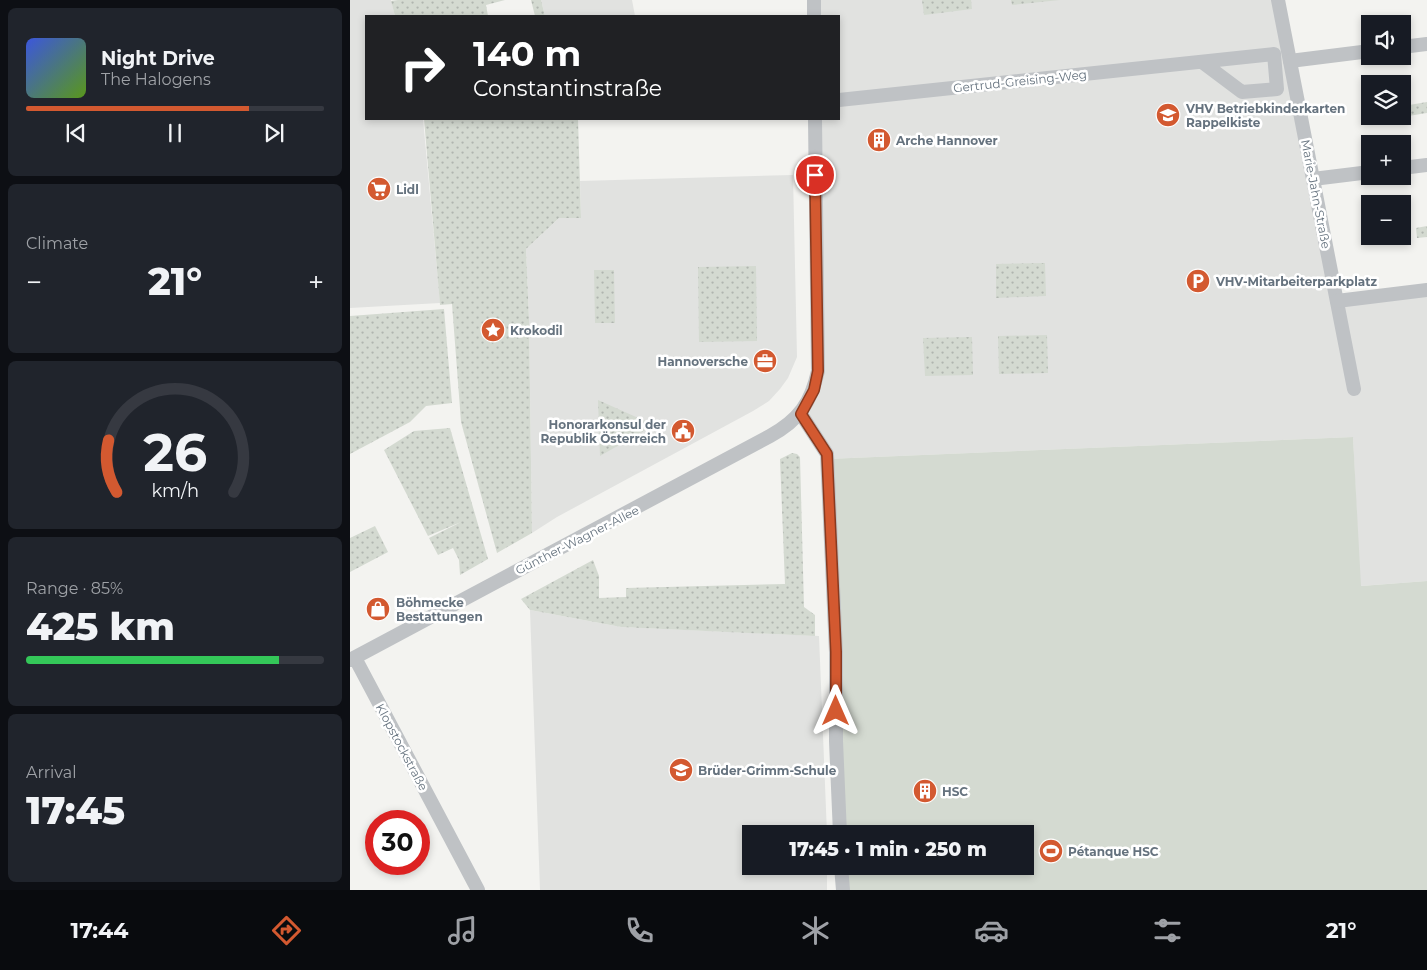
<!DOCTYPE html>
<html lang="en">
<head>
<meta charset="utf-8">
<style>
	body { margin:0; font-family:Montserrat,sans-serif; background:#20242c; color:#f1f3f6; height:100vh; display:flex; flex-direction:column; font-size:19px; white-space:nowrap }
	* { box-sizing:border-box; margin:0 }
	p { font-size:16px; color:#9ea1a6 }
	.icon { flex:none; width:28px; height:28px; fill:none; stroke:currentColor; stroke-width:2; stroke-linecap:round; stroke-linejoin:round }
	.map { position:relative; flex:1; overflow:hidden }
	.details { display:flex; flex-direction:column; gap:8px; padding:8px; background:#0d0f14; width:350px }
	.details>* { flex:none }
	.top-card { position:absolute; left:15px; top:15px; width:475px; height:105px; border-radius:0px; box-shadow:0 2px 8px #0003; background:#202124; color:#fff; overflow:hidden }
	.controls { position:absolute; left:1011px; top:15px; display:grid; gap:10px }
	.controls a { display:grid; place-items:center; width:50px; height:50px; border-radius:0px; background:#171b24; box-shadow:0 2px 8px #0003; font-size:25px }
	.speed { position:absolute; left:15px; top:810px; display:flex; gap:10px; font-size:25px; font-weight:700; text-align:center }
	.speed>* { display:grid; place-content:center; width:65px; height:65px; border-radius:50%; background:#171b24; box-shadow:0 2px 8px #0003; line-height:1 }
	.speed .limit { border:8px solid #d22; background:#fff; color:#111 }
	.pin { position:absolute; display:grid; place-items:center; width:42px; height:42px; color:#fff; margin:-21px; border:2px solid #fff; border-radius:50%; box-shadow:0 1px 5px #0007 }
	.me { position:absolute; width:55px; margin:-28px; rotate:0deg; stroke-linejoin:round; filter:drop-shadow(0 0 4px #0008) }
	.turn { display:flex; align-items:center; gap:18px; height:105px; padding:0 25px; font-size:22px }
	.turn .icon { width:65px; height:65px; stroke-width:2.5 }
	.turn b { display:block; font-size:35px; line-height:42px }
	.big { font-size:38px; font-weight:800; line-height:1.1 }
	.details .tile { flex:1; display:flex; flex-direction:column; justify-content:center; gap:8px; min-width:0; padding:0 18px; border-radius:8px; background:#20242c }
	.details .dial { align-items:center; gap:0 }
	.dial svg { height:130px; overflow:visible; fill:none; stroke:#363941; stroke-width:7; stroke-linecap:round; text-anchor:middle }
	.dial text { fill:#f1f3f6; stroke:none }
	.song { display:flex; align-items:center; gap:15px }
	.cover { width:60px; height:60px; border-radius:8px; background:linear-gradient(135deg,hsl(230 70% 55%),hsl(90 70% 35%)) }
	.played { height:5px; border-radius:2px; background:linear-gradient(90deg,#d35930 75%,#363941 75%) }
	.keys { display:flex; justify-content:space-around; direction:ltr }
	.heat { display:flex; justify-content:space-between; align-items:center; font-size:28px; direction:ltr }
	.charge { height:8px; border-radius:4px; background:linear-gradient(90deg,#34c759 85%,#363941 0) }
	.trip { position:absolute; left:392px; top:825px; width:292px; height:50px; border-radius:0px; background:#171b24; box-shadow:0 2px 8px #0003; font-weight:800; line-height:50px; text-align:center }
	.tabs { display:flex; height:80px; justify-content:space-around; align-items:center; background:#090b0e; color:#9ea1a6 }
	.tabs .icon { width:35px; height:35px }
	.tabs .on { color:#d35930 }
	.tabs b { font-size:22px; color:#f1f3f6 }
	main { display:flex; flex:1; min-height:0 }
	.map>svg:first-child { display:block }
</style>
</head>
<body>
<main>
<section class="details">
<div class="tile">
<div class="song"><i class="cover"></i><div><b>Night Drive</b><p>The Halogens</p></div></div>
<div class="played"></div>
<div class="keys"><svg class="icon" aria-label="previous" viewBox="0 0 24 24"><path d="M18 5L8 12l10 7zM5 5v14"/></svg><svg class="icon" aria-label="pause" viewBox="0 0 24 24"><path d="M8 5v14M16 5v14"/></svg><svg class="icon" aria-label="next" viewBox="0 0 24 24"><path d="M6 5l10 7-10 7zM19 5v14"/></svg></div>
</div>
<div class="tile"><p>Climate</p>
<div class="heat"><a>−</a><b class="big">21°</b><a>+</a></div>
</div>
<div class="tile dial"><svg viewBox="0 0 100 80">
<path d="M14 69A42 42 0 1 1 86 69"/>
<path d="M14 69A42 42 0 0 1 9 37" stroke="#d35930"/>
<text x="50" y="56" font-size="32" font-weight="700">26</text>
<text x="50" y="72" font-size="11">km/h</text>
</svg></div>
<div class="tile"><p>Range · 85%</p><b class="big">425 km</b><div class="charge"></div></div>
<div class="tile"><p>Arrival</p><b class="big">17:45</b></div>
</section>
<div class="map">
<svg width="1077" height="890" viewBox="0 0 1077 890">
	<defs>
		<pattern id="green-dots" width="8" height="8" patternUnits="userSpaceOnUse" patternTransform="scale(1.25)"><rect width="8" height="8" fill="#d4dad1"/><path d="M2 2h.1M6 6h.1" fill="none" stroke="#b0b5af" stroke-width="1.8" stroke-linecap="round"/></pattern>
	</defs>
	<rect width="100%" height="100%" fill="#f3f3f0"/>
	<!-- built -->
	<g fill="#e1e2e0">
		<path d="M 0,0 L 41,0 L 45,16 L 16,16 L 16,119 L 73,119 L 90,303 L 0,308 Z"/>
		<path d="M 191,0 L 282,0 L 285,16 L 195,16 Z"/>
		<path d="M 464,0 L 928,0 L 987,301 L 1077,290 L 1077,581 L 1010,586 L 1003,437 L 477,459 L 451,414 L 464,390 L 465,119 L 489,119 L 489,16 L 464,16 Z"/>
		<path d="M 443,175 L 447,357 L 438,378 L 430,389 L 419,401 L 403,411 L 207,517 L 182,533 L 179,319 L 176,249 L 209,218 L 231,217 L 230,181 Z"/>
		<path d="M 180,610 L 271,627 L 469,636 L 477,834 L 401,834 L 401,866 L 477,866 L 477,890 L 190,890 Z"/>
	</g>
	<!-- green -->
	<g fill="url(#green-dots)">
		<path d="M 48,0 L 155,0 L 136,5 L 138,16 L 45,16 L 41,1 Z"/>
		<path d="M 181,0 L 191,0 L 195,16 L 185,16 Z"/>
		<path d="M 572,0 L 621,0 L 622,9 L 574,15 Z"/>
		<path d="M 661,0 L 710,0 L 662,5 Z"/>
		<path d="M 1077,102 L 1077,113 L 1052,117 L 1053,106 Z"/>
		<path d="M 74,119 L 228,119 L 231,218 L 209,218 L 176,249 L 179,319 L 182,533 L 147,553 L 111,422 L 102,304 L 90,305 Z"/>
		<path d="M 1077,226 L 1077,237 L 1067,238 L 1066,228 Z"/>
		<path d="M 695,263 L 696,296 L 646,298 L 646,264 Z"/>
		<path d="M 406,266 L 407,341 L 349,342 L 348,267 Z"/>
		<path d="M 244,270 L 264,270 L 265,323 L 245,323 Z"/>
		<path d="M 94,309 L 102,403 L 76,406 L 60,422 L 0,454 L 0,316 Z"/>
		<path d="M 697,335 L 698,373 L 649,374 L 648,336 Z"/>
		<path d="M 622,337 L 623,375 L 575,376 L 573,338 Z"/>
		<path d="M 248,400 L 304,425 L 250,456 Z"/>
		<path d="M 100,428 L 138,559 L 110,575 L 109,560 L 103,548 L 88,555 L 79,538 L 111,522 L 78,536 L 34,450 L 64,431 Z"/>
		<path d="M 442,453 L 447,454 L 450,457 L 454,607 L 465,615 L 465,636 L 271,627 L 180,610 L 171,599 L 243,560 L 249,576 L 249,598 L 276,597 L 276,588 L 435,584 L 430,459 Z"/>
		<path d="M 25,526 L 38,552 L 0,572 L 0,538 Z"/>
	</g>
	<!-- pitch -->
	<path fill="#d4dad1" d="M 1003,437 L 1011,586 L 1077,581 L 1077,890 L 493,890 L 491,866 L 676,866 L 676,834 L 490,834 L 477,459 Z"/>
	<g fill="none" stroke-linecap="round" stroke-linejoin="round">
		<!-- minor -->
		<g stroke="#bfc2c5" stroke-width="14">
			<path d="M 464,0 L 464,16"/>
			<path d="M 928,0 L 1004,389"/>
			<path d="M 1052,47 L 1077,44"/>
			<path d="M 940,61 L 1020,51"/>
			<path d="M 489,100 L 924,54 L 927,89 L 892,92 L 852,62"/>
			<path d="M 1052,168 L 1077,165"/>
			<path d="M 963,179 L 1020,172"/>
			<path d="M 987,301 L 1077,290"/>
			<path d="M 451,414 L 477,454 L 486,652 L 486,741 L 490,834"/>
			<path d="M 5,658 L 128,890"/>
			<path d="M 0,660 L 420,436 C 449,420 461,403 468,371 L 465,119"/>
			<path d="M 491,866 L 493,890"/>
		</g>
	</g>
	<g fill="none" stroke-linecap="round" stroke-linejoin="round">
		<!-- route casing -->
		<g stroke="#893a1f" stroke-width="12">
			<path id="route" d="M 465,175 L 468,371 L 464,390 L 451,414 L 477,454 L 486,652 L 486,711"/>
		</g>
		<!-- route -->
		<use href="#route" stroke="#d35930" stroke-width="9"/>
	</g>
	<!-- icons -->
	<defs>
		<g id="school-disc" transform="scale(1.25)"><circle r="9.5" fill="#d35930" stroke="#fff"/><path d="M0-5L7-2L0 1L-7-2ZM-4 1L0 2.5L4 1V4Q0 6-4 4Z" fill="#fff"/></g>
		<g id="building-disc" transform="scale(1.25)"><circle r="9.5" fill="#d35930" stroke="#fff"/><path d="M-4-6H4V6H1V3H-1V6H-4ZM-2.5-4.3h1.7v1.8h-1.7ZM.8-4.3h1.7v1.8H.8ZM-2.5-1h1.7V.8h-1.7ZM.8-1h1.7V.8H.8Z" fill="#fff"/></g>
		<g id="supermarket-disc" transform="scale(1.25)"><circle r="9.5" fill="#d35930" stroke="#fff"/><path d="M-6-5.5h2.5l.6 2H6L4.5 2H-2.5L-4.4-4H-6ZM-1.5 3.2a1.3 1.3 0 1 0 .1 0ZM3 3.2a1.3 1.3 0 1 0 .1 0Z" fill="#fff"/></g>
		<g id="parking-disc" transform="scale(1.25)"><circle r="9.5" fill="#d35930" stroke="#fff"/><path d="M-3.5-5.5H1a3.5 3.5 0 0 1 0 7H-1V5.5H-3.5ZM-1-3.4V-.6H.8a1.4 1.4 0 0 0 0-2.8Z" fill="#fff"/></g>
		<g id="sight-disc" transform="scale(1.25)"><circle r="9.5" fill="#d35930" stroke="#fff"/><path d="M0-6L1.8-2.2L6-1.7L2.9 1.2L3.7 5.4L0 3.3L-3.7 5.4L-2.9 1.2L-6-1.7L-1.8-2.2Z" fill="#fff"/></g>
		<g id="office-disc" transform="scale(1.25)"><circle r="9.5" fill="#d35930" stroke="#fff"/><path d="M-6-3h4V-5.5h4V-3h4V5H-6ZM-1-4.5V-3h2v-1.5ZM-6 0V1H6V0Z" fill="#fff"/></g>
		<g id="civic-disc" transform="scale(1.25)"><circle r="9.5" fill="#d35930" stroke="#fff"/><path d="M-.6-6.5H3V-4.5H.6V-3L4-1V1h2V6H-6V1h2V-1L-.6-3ZM-1.2 2.5V6h2.4V2.5Z" fill="#fff"/></g>
		<g id="shop-disc" transform="scale(1.25)"><circle r="9.5" fill="#d35930" stroke="#fff"/><path d="M-5-2.5h2.3a2.7 3.5 0 0 1 5.4 0H5L5.5 6h-11ZM-1.5-2.5h3a1.5 2.3 0 0 0-3 0Z" fill="#fff"/></g>
		<g id="stadium-disc" transform="scale(1.25)"><circle r="9.5" fill="#d35930" stroke="#fff"/><path d="M0-5a6.5 5 0 1 0 0 10a6.5 5 0 1 0 0-10ZM-3.5-1.8h7v3.6h-7Z" fill="#fff"/></g>
	</defs>
	<g fill-rule="evenodd">
		<use href="#school-disc" x="818" y="115"/>
		<use href="#building-disc" x="529" y="140"/>
		<use href="#supermarket-disc" x="29" y="189"/>
		<use href="#parking-disc" x="848" y="281"/>
		<use href="#sight-disc" x="143" y="330"/>
		<use href="#office-disc" x="415" y="361"/>
		<use href="#civic-disc" x="333" y="431"/>
		<use href="#shop-disc" x="28" y="609"/>
		<use href="#school-disc" x="331" y="770"/>
		<use href="#building-disc" x="575" y="791"/>
		<use href="#stadium-disc" x="701" y="851"/>
	</g>
	<g text-anchor="middle" dominant-baseline="central" stroke-width="5" stroke-linejoin="round" paint-order="stroke">
		<!-- street labels -->
		<g font-size="12" fill="#65727e" stroke="#fff">
			<text transform="translate(670 81) rotate(-6)">Gertrud-Greising-Weg</text>
			<text transform="translate(966 194) rotate(79)">Marie-Jahn-Straße</text>
			<text transform="translate(227 540) rotate(-27)">Günther-Wagner-Allee</text>
			<text transform="translate(52 747) rotate(62)">Klopstockstraße</text>
		</g>
		<!-- poi labels -->
		<g font-size="12" font-weight="bold" fill="#65727e" stroke="#fff" text-anchor="start">
			<text x="836" y="108">VHV Betriebkinderkarten<tspan x="836" dy="14">Rappelkiste</tspan></text>
			<text x="546" y="140">Arche Hannover</text>
			<text x="46" y="189">Lidl</text>
			<text x="866" y="281">VHV-Mitarbeiterparkplatz</text>
			<text x="160" y="330">Krokodil</text>
			<text x="398" y="361" text-anchor="end">Hannoversche</text>
			<text x="316" y="424" text-anchor="end">Honorarkonsul der<tspan x="316" dy="14">Republik Österreich</tspan></text>
			<text x="46" y="602">Böhmecke<tspan x="46" dy="14">Bestattungen</tspan></text>
			<text x="348" y="770">Brüder-Grimm-Schule</text>
			<text x="592" y="791">HSC</text>
			<text x="718" y="851">Pétanque HSC</text>
		</g>
	</g>
</svg>
<div class="controls">
<a><svg class="icon" aria-label="sound" viewBox="0 0 24 24"><path d="M4 9h4l5-4v14l-5-4H4zM17 9q2 3 0 6"/></svg></a>
<a><svg class="icon" aria-label="layers" viewBox="0 0 24 24"><path d="M12 4l9 5-9 5-9-5zM3 14l9 5 9-5"/></svg></a>
<a>+</a>
<a>−</a>
</div>
<div class="speed"><div class="limit">30</div></div>
<div class="pin" style="left:465px;top:175px;background:#d93025"><svg class="icon" aria-label="arrive" viewBox="0 0 24 24"><path d="M6 21V4h12l-3 4 3 4H6"/></svg></div>
<svg class="me" style="left:486px;top:711px" viewBox="-20 -20 40 40"><path d="M0-17L14 15 0 8-14 15z" fill="#d35930" stroke="#fff" stroke-width="4"/></svg>
<div class="trip">17:45 · 1 min · 250 m</div>
<div class="top-card">
<div class="turn"><svg class="icon" aria-label="right" viewBox="0 0 24 24"><path d="M7 20v-9h11M14 6l5 5-5 5"/></svg><div><b>140 m</b>Constantinstraße</div></div>
</div>
</div>
</main>
<nav class="tabs">
<b>17:44</b>
<svg class="icon on" aria-label="directions" viewBox="0 0 24 24"><path d="M12 3l9 9-9 9-9-9zM9 14v-3h6M13 9l2 2-2 2"/></svg>
<svg class="icon" aria-label="music" viewBox="0 0 24 24"><path d="M9 18V5l10-2v13"/><circle cx="6" cy="18" r="3"/><circle cx="16" cy="16" r="3"/></svg>
<svg class="icon" aria-label="phone" viewBox="0 0 24 24"><path d="M5 4h4l2 5-3 2q2 4 5 5l2-3 5 2v4C11 20 4 13 5 4z"/></svg>
<svg class="icon" aria-label="climate" viewBox="0 0 24 24"><path d="M12 3v18M4 7l16 10M4 17L20 7"/></svg>
<svg class="icon" aria-label="car" viewBox="0 0 24 24"><path d="M5 17H2v-5l4-1 3-4h7l3 4 3 1v5h-3M9 17h6M6 11h13"/><circle cx="7" cy="17" r="2"/><circle cx="17" cy="17" r="2"/></svg>
<svg class="icon" aria-label="filters" viewBox="0 0 24 24"><path d="M4 7h16M4 17h16"/><circle cx="9" cy="7" r="2"/><circle cx="15" cy="17" r="2"/></svg>
<b>21°</b>
</nav>
</body>
</html>
